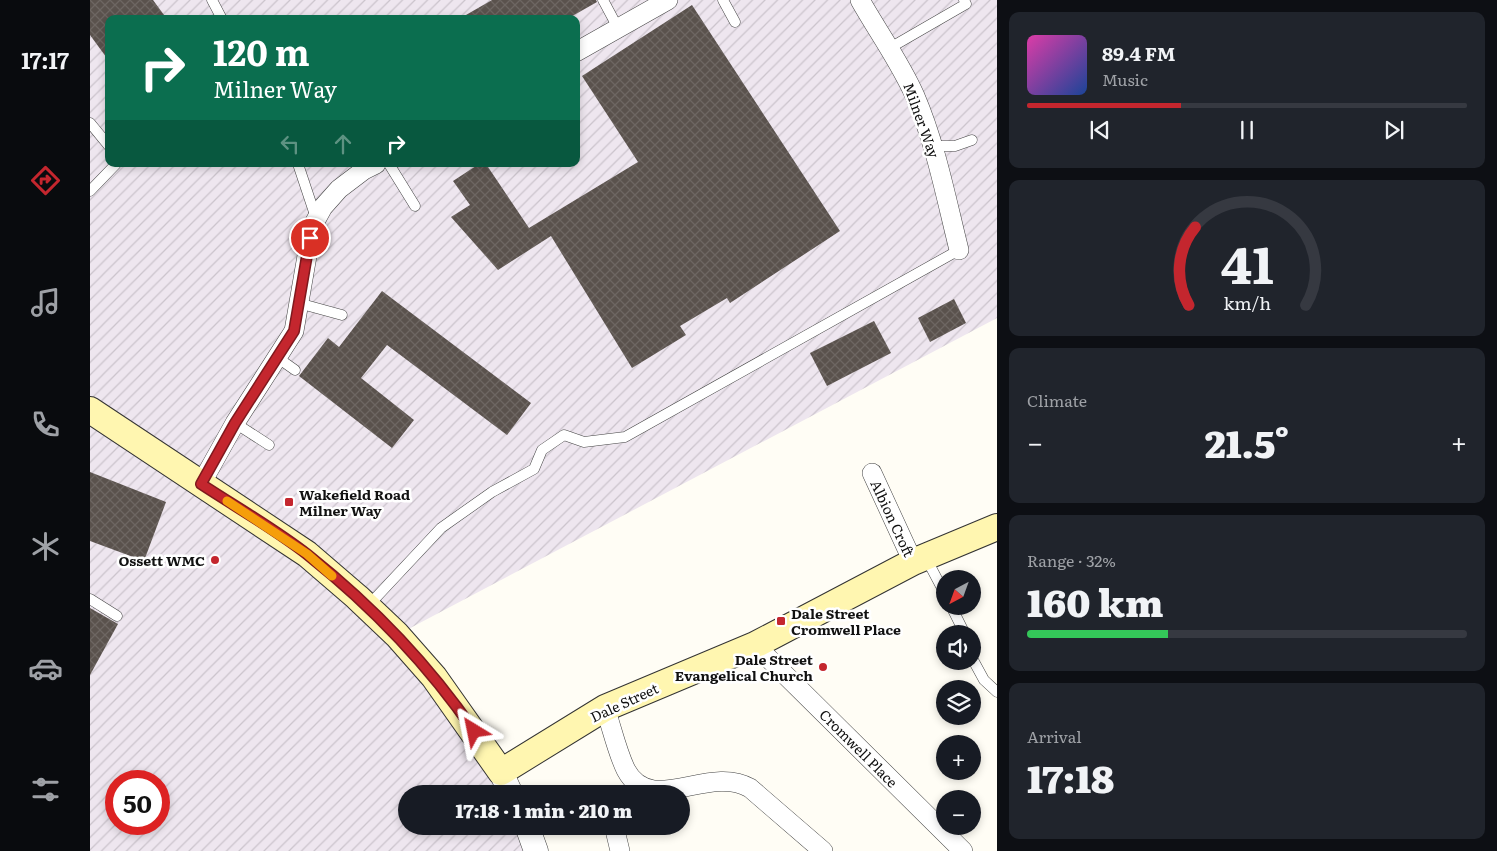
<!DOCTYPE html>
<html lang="en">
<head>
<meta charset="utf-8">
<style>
	body { margin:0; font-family:Literata,serif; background:#20242c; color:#f1f3f6; height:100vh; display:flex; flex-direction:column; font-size:19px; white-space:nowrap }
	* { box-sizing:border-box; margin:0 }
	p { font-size:16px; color:#9ea1a6 }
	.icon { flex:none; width:28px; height:28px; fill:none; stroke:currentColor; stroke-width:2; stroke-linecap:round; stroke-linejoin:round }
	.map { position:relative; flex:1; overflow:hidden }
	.details { display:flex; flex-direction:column; gap:12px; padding:12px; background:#0d0f14; width:500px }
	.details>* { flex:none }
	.banner { position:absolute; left:15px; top:15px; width:475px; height:152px; border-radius:10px; box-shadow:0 2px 8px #0003; background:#0b6e4f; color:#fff; overflow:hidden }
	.needle { width:32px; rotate:221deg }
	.controls { position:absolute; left:846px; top:570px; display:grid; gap:10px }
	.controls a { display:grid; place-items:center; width:45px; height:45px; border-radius:50%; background:#171b24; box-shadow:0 2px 8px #0003; font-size:25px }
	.speed { position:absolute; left:15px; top:770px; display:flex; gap:10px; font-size:25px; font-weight:700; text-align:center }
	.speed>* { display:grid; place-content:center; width:65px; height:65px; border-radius:50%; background:#171b24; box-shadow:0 2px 8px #0003; line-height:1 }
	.speed .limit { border:8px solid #d22; background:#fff; color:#111 }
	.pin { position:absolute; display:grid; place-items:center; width:42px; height:42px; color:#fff; margin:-21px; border:2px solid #fff; border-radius:50%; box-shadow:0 1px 5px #0007 }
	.me { position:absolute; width:55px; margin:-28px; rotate:325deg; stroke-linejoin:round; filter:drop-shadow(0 0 4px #0008) }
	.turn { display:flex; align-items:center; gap:18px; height:105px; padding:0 25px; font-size:22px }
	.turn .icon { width:65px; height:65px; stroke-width:2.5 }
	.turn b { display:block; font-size:35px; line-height:42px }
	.lanes { display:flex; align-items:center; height:48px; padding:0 25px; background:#0003; justify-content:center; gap:25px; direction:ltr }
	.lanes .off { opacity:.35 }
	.big { font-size:38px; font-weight:800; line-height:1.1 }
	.details .widget { flex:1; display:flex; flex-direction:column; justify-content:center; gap:8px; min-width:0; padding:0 18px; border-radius:10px; background:#20242c }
	.details .dial { align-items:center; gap:0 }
	.dial svg { height:130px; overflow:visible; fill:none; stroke:#363941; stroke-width:7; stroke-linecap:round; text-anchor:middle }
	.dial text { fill:#f1f3f6; stroke:none }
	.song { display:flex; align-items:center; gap:15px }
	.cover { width:60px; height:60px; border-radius:8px; background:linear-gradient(135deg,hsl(320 70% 55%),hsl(220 70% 35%)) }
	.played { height:5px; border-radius:2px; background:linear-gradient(90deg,#c4262e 35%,#363941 35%) }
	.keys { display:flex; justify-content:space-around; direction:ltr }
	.heat { display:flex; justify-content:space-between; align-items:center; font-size:28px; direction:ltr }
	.charge { height:8px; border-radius:4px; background:linear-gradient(90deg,#34c759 32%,#363941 0) }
	.trip { position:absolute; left:308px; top:785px; width:292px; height:50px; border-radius:25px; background:#171b24; box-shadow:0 2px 8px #0003; font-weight:800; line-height:50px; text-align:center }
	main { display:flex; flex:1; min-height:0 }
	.dock { display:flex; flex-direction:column; width:90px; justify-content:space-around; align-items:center; background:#090b0e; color:#9ea1a6 }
	.dock .icon { width:35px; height:35px }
	.dock .selected { color:#c4262e }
	.dock b { font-size:22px; color:#f1f3f6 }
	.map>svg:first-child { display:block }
</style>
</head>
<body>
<main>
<nav class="dock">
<b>17:17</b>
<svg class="icon selected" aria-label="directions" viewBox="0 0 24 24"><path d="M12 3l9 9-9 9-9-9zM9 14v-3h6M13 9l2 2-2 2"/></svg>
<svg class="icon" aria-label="music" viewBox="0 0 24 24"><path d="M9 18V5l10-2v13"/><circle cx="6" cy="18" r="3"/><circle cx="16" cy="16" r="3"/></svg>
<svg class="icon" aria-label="phone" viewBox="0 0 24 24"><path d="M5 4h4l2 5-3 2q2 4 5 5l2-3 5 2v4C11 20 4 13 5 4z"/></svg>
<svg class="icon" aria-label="climate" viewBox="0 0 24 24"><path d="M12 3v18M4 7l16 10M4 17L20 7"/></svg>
<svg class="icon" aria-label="car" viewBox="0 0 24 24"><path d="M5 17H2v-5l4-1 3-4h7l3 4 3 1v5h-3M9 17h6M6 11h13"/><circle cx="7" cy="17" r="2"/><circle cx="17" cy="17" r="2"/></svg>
<svg class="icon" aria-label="filters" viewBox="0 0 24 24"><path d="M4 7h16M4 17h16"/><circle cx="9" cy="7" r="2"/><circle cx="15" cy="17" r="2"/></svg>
</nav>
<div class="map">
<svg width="907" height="851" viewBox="0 0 907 851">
	<defs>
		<pattern id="industrial-furrows" width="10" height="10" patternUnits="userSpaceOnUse" patternTransform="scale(1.25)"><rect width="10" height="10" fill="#eee6ef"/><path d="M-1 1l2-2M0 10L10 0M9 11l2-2" fill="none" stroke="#cbc4cc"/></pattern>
		<pattern id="building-cross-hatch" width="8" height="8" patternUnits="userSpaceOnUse" patternTransform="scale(1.25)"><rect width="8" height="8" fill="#5a524d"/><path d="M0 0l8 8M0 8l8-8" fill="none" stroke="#6d6662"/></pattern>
	</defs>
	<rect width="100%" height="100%" fill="#fffdf5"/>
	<!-- industrial -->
	<path fill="url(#industrial-furrows)" fill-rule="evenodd" d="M 0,0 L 907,0 L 907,318 L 307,635 L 421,794 L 316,794 L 316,826 L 437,826 L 446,851 L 0,851 ZM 19,19 L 486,19 L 486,164 L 19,164 ZM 26,781 L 69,781 L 69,824 L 26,824 Z"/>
	<!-- building -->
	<g fill="url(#building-cross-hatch)">
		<path d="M 0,0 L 63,0 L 77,19 L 19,19 L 19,61 L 0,35 Z"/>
		<path d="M 402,0 L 506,0 L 507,2 L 477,19 L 369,19 Z"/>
		<path d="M 602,5 L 750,231 L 640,303 L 637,298 L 590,326 L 596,335 L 542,368 L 461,236 L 408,270 L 361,217 L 380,205 L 363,181 L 389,164 L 396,164 L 439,228 L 548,162 L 492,76 Z"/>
		<path d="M 292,291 L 441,403 L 417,435 L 297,345 L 271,378 L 324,420 L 302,448 L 209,376 L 238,338 L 249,347 Z"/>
		<path d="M 864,299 L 876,323 L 840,342 L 828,318 Z"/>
		<path d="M 784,321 L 801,353 L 737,386 L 720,353 Z"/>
		<path d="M 0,472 L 76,502 L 54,561 L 0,541 Z"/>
		<path d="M 0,608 L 28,624 L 0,675 Z"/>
	</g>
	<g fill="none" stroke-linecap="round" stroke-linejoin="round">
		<!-- service casing -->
		<g stroke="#444" stroke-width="11">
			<g id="service">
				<path d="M 122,0 L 132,19"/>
				<path d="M 513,0 L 528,28"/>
				<path d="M 633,0 L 645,22"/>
				<path d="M 798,49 L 876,4 L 874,0"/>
				<path d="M 0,123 L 19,146"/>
				<path d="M 844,146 L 865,146 L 882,140"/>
				<path d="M 208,164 L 226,218"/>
				<path d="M 299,164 L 325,206"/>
				<path d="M 0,191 L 26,164"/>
				<path d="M 208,303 L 252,315"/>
				<path d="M 188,358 L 205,370"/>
				<path d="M 145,423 L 179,445"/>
				<path d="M 836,558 L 855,594"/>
				<path d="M 0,599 L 27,616"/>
				<path d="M 278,606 L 351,528 L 402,492 L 444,469 L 452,450 L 474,435 L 494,442 L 535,437 L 869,250"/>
				<path d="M 861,606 L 875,634"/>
				<path d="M 882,658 L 894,680 L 907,692"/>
			</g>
		</g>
		<!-- minor casing -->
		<g stroke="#444" stroke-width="20">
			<g id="minor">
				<path d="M 770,0 C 788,32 810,62 825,96 C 846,145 856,198 869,250"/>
				<path d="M 486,52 L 578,0"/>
				<path d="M 782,473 L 823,562"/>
				<path d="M 111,484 L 145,423 L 204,331 L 222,227 L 233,207 L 249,189 L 274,170 L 286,164"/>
				<path d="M 665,645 L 873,851"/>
				<path d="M 515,708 C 522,728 527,752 536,770 C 561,817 619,764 660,788 L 733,851"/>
				<path d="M 524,826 L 530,851"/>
			</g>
		</g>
		<!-- tertiary casing -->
		<g stroke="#444" stroke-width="25">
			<g id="tertiary">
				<path d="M 411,772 L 421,794"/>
				<path d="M 437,826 L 446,851"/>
			</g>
		</g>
		<!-- secondary casing -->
		<g stroke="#333" stroke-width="28">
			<path id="secondary" d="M 0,410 L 217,554 L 267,597 L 307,635 L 344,677 L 411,772 L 515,708 L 665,645 L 823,562 L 907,527"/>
		</g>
		<!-- service -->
		<use href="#service" stroke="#fff" stroke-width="10"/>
		<!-- minor -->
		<use href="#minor" stroke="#fff" stroke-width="19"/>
		<!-- tertiary -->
		<use href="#tertiary" stroke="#fff" stroke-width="24"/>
		<!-- secondary -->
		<use href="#secondary" stroke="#fff6b0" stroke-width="26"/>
	</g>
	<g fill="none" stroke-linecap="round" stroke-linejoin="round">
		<!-- route casing -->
		<g stroke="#7f191e" stroke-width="12">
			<path id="route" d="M 220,238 L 204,331 L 145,423 L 111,484 C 146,507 185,529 218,555 C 282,606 338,664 384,731"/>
		</g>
		<!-- route -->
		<use href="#route" stroke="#c4262e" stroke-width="9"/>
		<!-- slow -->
		<path stroke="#f59e0b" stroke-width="9" d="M 137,501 L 217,554 L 242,576"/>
	</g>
	<!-- markers -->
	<g fill="#c4262e" stroke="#fff" stroke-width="2">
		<rect x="194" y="497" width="10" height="10" rx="2.5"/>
		<circle cx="125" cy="560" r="5"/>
		<rect x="686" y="616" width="10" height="10" rx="2.5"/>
		<circle cx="733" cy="667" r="5"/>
	</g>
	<g text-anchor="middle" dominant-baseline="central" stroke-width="5" stroke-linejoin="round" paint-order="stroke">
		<!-- street labels -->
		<g font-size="14" fill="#111" stroke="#fff">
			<text transform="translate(832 120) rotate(70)">Milner Way</text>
			<text transform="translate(803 518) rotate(65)">Albion Croft</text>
			<text transform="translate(534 702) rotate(-25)">Dale Street</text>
			<text transform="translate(769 748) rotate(45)">Cromwell Place</text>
		</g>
		<!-- poi labels -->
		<g font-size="14" font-weight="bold" fill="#111" stroke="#fff" text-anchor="start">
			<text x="209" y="494">Wakefield Road<tspan x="209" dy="16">Milner Way</tspan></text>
			<text x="115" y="560" text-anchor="end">Ossett WMC</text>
			<text x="701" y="613">Dale Street<tspan x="701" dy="16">Cromwell Place</tspan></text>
			<text x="723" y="659" text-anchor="end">Dale Street<tspan x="723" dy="16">Evangelical Church</tspan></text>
		</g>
	</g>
</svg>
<div class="controls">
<a><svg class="needle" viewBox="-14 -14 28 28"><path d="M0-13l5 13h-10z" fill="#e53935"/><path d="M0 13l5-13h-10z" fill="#9ea1a6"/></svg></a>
<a><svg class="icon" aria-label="sound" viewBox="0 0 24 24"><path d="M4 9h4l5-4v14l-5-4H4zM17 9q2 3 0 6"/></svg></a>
<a><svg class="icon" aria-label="layers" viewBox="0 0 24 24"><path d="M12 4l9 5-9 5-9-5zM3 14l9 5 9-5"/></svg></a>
<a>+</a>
<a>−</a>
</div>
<div class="speed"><div class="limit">50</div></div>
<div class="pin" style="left:220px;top:238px;background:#d93025"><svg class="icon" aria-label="arrive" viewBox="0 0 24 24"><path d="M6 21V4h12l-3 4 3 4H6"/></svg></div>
<svg class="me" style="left:384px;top:731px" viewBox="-20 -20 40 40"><path d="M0-17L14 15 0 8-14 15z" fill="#c4262e" stroke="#fff" stroke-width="4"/></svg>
<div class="trip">17:18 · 1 min · 210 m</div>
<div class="banner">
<div class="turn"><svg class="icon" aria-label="right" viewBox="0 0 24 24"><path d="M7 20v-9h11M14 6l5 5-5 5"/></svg><div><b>120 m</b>Milner Way</div></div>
<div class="lanes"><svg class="icon off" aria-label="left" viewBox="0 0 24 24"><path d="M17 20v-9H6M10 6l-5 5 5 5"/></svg><svg class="icon off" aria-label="ahead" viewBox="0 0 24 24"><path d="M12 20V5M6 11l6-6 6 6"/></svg><svg class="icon" aria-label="right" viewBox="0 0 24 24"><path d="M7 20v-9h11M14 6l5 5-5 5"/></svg></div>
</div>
</div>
<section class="details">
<div class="widget">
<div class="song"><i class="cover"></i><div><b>89.4 FM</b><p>Music</p></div></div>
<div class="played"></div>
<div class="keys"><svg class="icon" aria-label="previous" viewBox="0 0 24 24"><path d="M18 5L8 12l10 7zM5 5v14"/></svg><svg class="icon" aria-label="pause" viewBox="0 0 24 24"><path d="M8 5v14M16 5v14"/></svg><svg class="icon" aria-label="next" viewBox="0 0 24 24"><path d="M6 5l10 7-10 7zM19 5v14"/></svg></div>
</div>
<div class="widget dial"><svg viewBox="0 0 100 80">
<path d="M14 69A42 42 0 1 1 86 69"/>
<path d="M14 69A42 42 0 0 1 18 21" stroke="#c4262e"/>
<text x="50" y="56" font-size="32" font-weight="700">41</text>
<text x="50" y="72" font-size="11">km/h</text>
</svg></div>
<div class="widget"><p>Climate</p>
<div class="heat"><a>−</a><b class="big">21.5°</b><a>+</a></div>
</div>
<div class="widget"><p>Range · 32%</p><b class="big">160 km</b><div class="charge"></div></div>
<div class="widget"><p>Arrival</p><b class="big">17:18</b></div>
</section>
</main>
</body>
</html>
